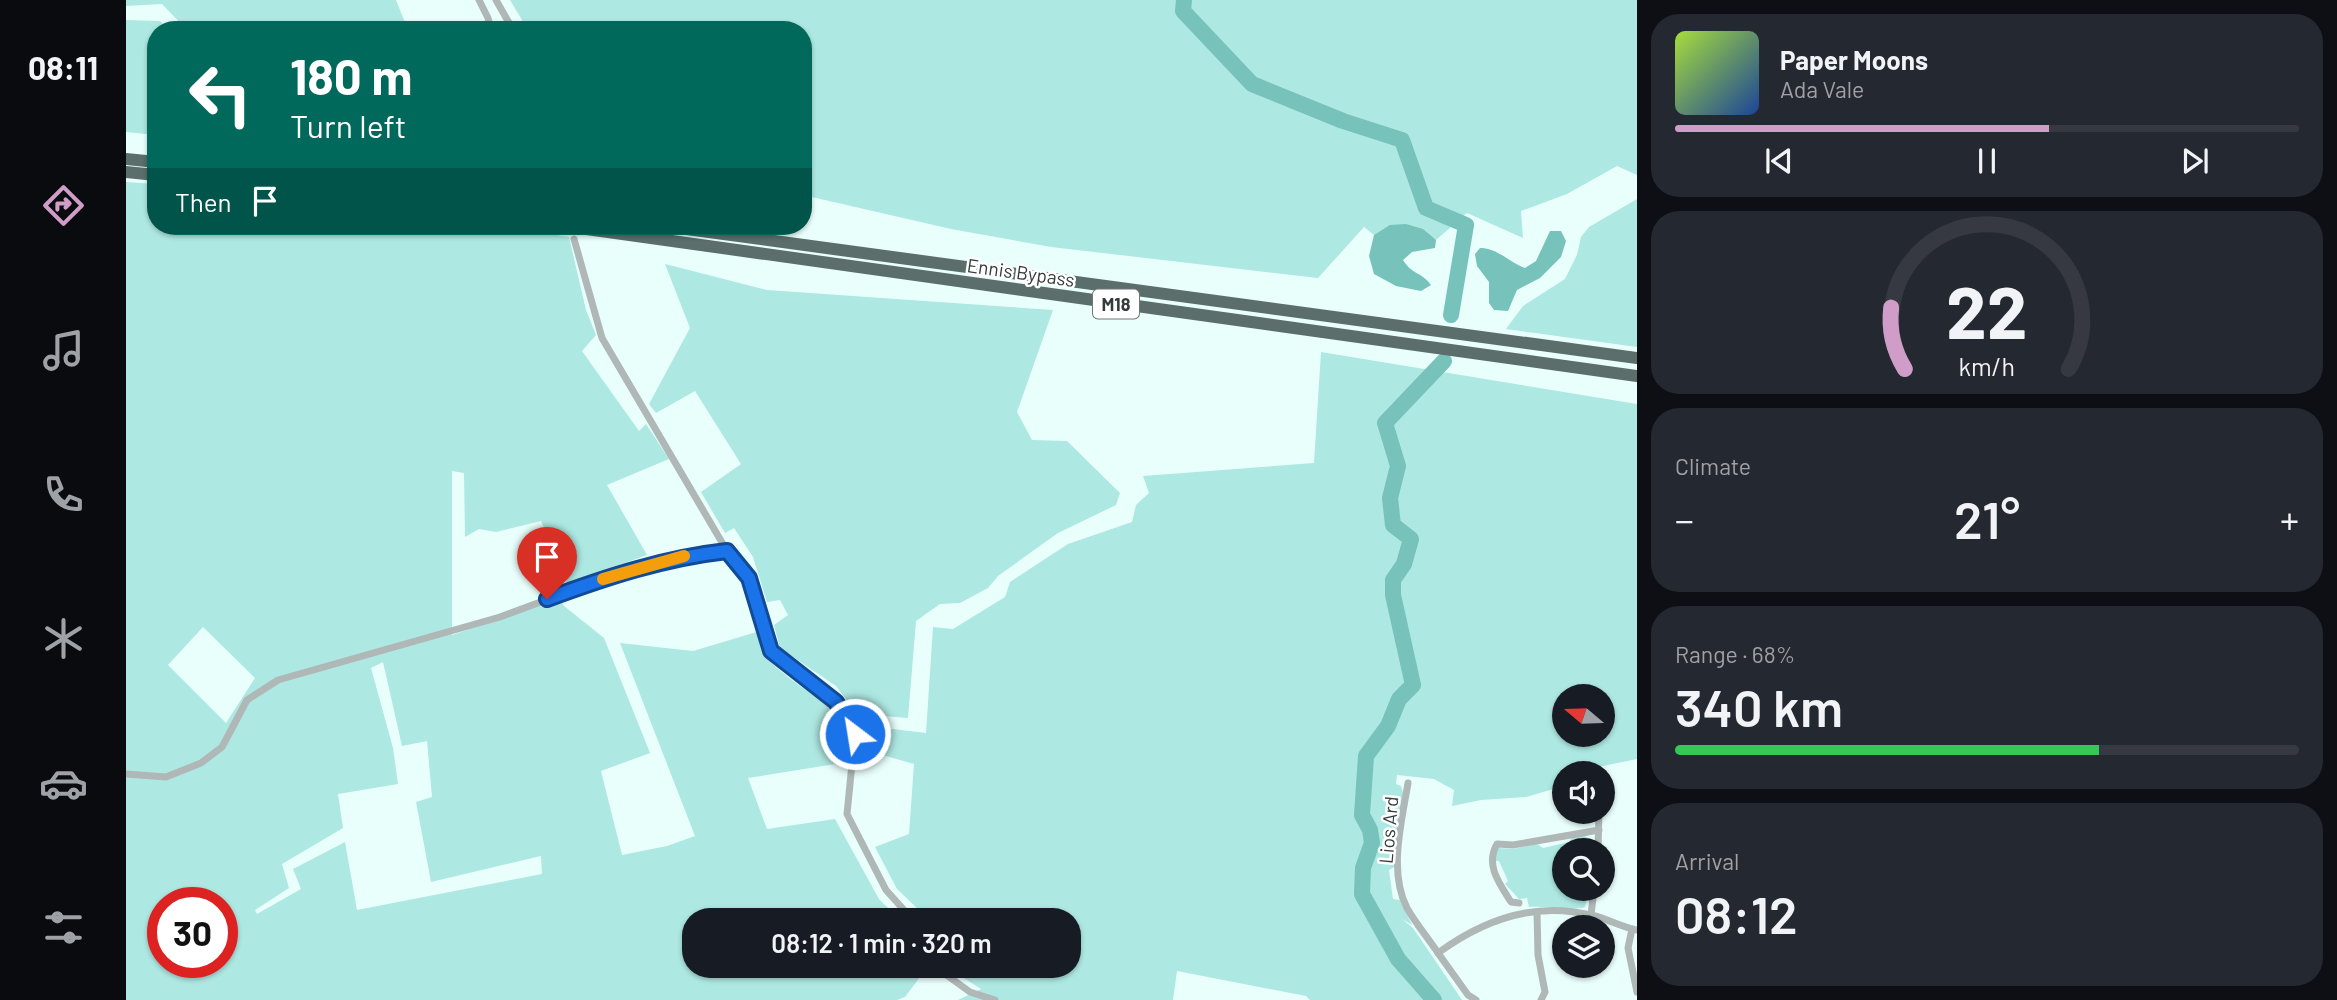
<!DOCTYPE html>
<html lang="en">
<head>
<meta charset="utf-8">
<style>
	body { margin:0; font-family:Barlow,sans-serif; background:#242831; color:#f1f3f6; height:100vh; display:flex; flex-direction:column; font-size:26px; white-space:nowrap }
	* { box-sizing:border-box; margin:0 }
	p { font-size:23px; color:#9ea1a6 }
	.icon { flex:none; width:38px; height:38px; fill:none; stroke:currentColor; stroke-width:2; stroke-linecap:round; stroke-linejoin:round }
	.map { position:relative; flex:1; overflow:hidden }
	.side { display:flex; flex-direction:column; gap:14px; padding:14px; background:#0d0f14; width:700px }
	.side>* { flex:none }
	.top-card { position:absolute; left:21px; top:21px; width:665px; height:214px; border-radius:28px; box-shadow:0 2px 5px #0004; background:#00695c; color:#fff; overflow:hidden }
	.needle { width:46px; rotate:289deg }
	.buttons { position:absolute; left:1426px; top:684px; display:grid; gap:14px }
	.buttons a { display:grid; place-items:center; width:63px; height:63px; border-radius:50%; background:#171b24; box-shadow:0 2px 5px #0004; font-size:35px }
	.speed { position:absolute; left:21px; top:887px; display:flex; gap:14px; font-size:35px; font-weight:700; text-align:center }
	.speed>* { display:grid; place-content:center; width:91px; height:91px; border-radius:50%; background:#171b24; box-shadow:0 2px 5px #0004; line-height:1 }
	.speed .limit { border:10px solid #d22; background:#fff; color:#111 }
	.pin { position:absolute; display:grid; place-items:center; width:60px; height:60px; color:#fff; margin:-72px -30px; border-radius:50% 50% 50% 0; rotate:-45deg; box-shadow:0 0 7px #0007 }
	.pin .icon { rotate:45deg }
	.me { position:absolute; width:77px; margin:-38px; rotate:329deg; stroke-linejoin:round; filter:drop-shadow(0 0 5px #0008) }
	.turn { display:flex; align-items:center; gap:24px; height:147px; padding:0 28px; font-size:32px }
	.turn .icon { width:91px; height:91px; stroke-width:2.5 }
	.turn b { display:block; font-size:49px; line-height:60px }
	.then { display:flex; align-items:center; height:66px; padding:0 28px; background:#0003; gap:14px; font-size:26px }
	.big { font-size:52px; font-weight:600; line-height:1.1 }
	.side .card { flex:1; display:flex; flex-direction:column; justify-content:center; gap:10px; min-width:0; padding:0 24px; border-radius:28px; background:#242831 }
	.side .dial { align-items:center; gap:0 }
	.dial svg { height:182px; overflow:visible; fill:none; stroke:#363941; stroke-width:7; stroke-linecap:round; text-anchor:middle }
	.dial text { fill:#f1f3f6; stroke:none }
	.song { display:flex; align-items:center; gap:21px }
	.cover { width:84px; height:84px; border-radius:10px; background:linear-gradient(135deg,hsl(80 70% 55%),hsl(220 70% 35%)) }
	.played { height:7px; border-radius:4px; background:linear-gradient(90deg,#cf9dc7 60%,#363941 60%) }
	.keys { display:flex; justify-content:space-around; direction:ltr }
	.heat { display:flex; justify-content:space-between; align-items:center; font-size:38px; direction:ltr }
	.charge { height:10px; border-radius:5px; background:linear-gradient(90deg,#34c759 68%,#363941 0) }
	.trip { position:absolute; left:556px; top:908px; width:399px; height:70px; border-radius:28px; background:#171b24; box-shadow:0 2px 5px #0004; font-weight:600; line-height:70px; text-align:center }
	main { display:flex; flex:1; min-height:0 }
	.tab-bar { display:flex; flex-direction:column; width:126px; justify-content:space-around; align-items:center; background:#090b0e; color:#9ea1a6 }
	.tab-bar .icon { width:49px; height:49px }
	.tab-bar .on { color:#cf9dc7 }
	.tab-bar b { font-size:32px; color:#f1f3f6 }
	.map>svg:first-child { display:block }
</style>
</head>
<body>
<main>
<nav class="tab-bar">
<b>08:11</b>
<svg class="icon on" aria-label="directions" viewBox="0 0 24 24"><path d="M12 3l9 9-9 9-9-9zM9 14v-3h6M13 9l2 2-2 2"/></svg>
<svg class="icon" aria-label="music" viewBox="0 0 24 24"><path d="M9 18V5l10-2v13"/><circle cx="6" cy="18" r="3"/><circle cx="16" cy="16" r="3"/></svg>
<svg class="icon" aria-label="phone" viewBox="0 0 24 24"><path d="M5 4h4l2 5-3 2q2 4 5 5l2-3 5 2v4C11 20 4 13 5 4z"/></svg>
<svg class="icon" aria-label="climate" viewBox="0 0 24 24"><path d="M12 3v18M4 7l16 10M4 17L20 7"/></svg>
<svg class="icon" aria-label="car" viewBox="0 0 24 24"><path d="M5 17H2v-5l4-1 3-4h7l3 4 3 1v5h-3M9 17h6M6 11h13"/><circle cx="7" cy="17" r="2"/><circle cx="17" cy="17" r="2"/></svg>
<svg class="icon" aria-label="filters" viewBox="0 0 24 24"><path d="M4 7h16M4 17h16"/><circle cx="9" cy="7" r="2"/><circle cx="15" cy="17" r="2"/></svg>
</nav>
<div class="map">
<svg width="1511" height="1000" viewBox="0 0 1511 1000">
	<rect width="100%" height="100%" fill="#e9fffc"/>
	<!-- green -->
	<g fill="#aee8e2" fill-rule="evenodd">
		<path d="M 0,0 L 270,0 L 282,30 L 61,30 L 36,4 L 0,6 Z"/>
		<path d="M 384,0 L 1511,0 L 1511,175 L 1491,166 L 1441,194 L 1395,211 L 1397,238 L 1341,213 L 1310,240 C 1289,222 1270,221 1248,235 L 1238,227 L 1192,278 L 925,247 L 825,229 L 677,195 L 677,30 L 402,30 Z"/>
		<path d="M 0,20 L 34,21 L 43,30 L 30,30 L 30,135 L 0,132 Z"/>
		<path d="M 0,182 L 30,184 L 30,226 L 376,226 L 443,237 L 460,310 L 470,335 L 456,351 L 513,431 L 520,424 L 543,459 L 481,485 L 521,555 L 441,584 L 415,521 L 370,532 L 353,529 L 339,537 L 338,473 L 326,471 L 326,635 L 434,599 L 438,606 L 478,638 L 524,753 L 475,771 L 496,855 L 541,846 L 569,836 L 494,643 L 567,651 L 634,631 C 636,638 637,647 639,653 C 643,663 654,670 662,677 C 697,704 723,712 722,762 L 622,778 L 641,829 L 709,819 L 753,899 L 774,920 L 569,920 L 569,966 L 799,966 L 800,969 L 779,997 L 771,1000 L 0,1000 ZM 77,627 L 129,678 L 100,723 L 42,665 ZM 257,662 L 276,746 L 301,741 L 306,797 L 290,802 L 305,882 L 415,856 L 416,874 L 231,910 L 219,842 L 167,869 L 175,889 L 131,914 L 129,910 L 163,888 L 156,864 L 217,828 L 212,794 L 272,784 L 267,748 L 245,668 ZM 37,903 L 96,903 L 96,962 L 37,962 Z"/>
		<path d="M 1511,199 L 1511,347 L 1380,329 L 1397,306 L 1439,279 L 1451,255 L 1455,237 L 1463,227 Z"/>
		<path d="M 539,264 L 641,290 L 927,310 L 891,412 L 906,440 L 941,441 L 994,493 L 990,505 L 932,533 L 872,576 L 862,588 L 834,603 L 814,604 L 790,621 L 782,718 L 731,714 L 710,686 L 654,648 L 648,625 L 662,615 L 654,600 L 641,602 L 627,557 L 608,528 L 599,533 L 575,492 L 615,464 L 569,391 L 530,413 L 523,404 L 564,328 Z"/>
		<path d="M 1195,352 L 1511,404 L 1511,759 L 1438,774 L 1438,786 L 1400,797 L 1355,800 L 1326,806 L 1328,790 L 1308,779 L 1271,775 L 1270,784 L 1275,786 L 1277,793 L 1269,867 L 1263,870 L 1267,899 L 1274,900 L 1286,925 L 1276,919 L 1287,928 L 1336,1000 L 1184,1000 L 1180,996 L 1051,971 L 1047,1000 L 832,1000 L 855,989 L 822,968 L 823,966 L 943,966 L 943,920 L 798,920 L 794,911 L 771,889 L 749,847 L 783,834 L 788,764 L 742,751 L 740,732 L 767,729 L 800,733 L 807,627 L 827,629 L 879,597 L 884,582 L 942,544 L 1006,522 L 1010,505 L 1023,493 L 1017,476 L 1188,463 ZM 1438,696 L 1477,696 L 1477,735 L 1438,735 Z"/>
		<path d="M 1457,835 L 1468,842 L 1467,850 L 1438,850 L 1438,889 L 1464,889 L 1459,907 C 1449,911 1417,906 1403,907 L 1401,898 L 1393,899 L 1379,884 L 1382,881 L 1373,861 L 1370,861 L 1370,851 L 1373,848 L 1387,849 L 1411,844 L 1417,848 L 1443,842 L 1446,838 Z"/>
	</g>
	<!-- water -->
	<g fill="#77c2bb">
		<path d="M 1280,224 L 1297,229 L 1310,240 L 1309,248 L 1286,252 L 1277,260 C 1286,275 1296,272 1305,285 L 1295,291 L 1270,286 L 1248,274 L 1243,256 L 1248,235 L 1264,225 Z"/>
		<path d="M 1424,231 L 1435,231 L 1440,241 L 1435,257 L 1414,278 L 1391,290 L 1382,311 L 1368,310 L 1363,303 L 1363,282 L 1351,266 L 1349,254 L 1354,248 C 1370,247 1384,263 1399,268 L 1410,261 Z"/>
	</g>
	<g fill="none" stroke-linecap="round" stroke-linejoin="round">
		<!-- river -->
		<g stroke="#77c2bb" stroke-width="16">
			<path d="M 1058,0 L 1057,11 L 1126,84 L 1217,121 L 1276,140 L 1300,208 L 1340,225 L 1325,315"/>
			<path d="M 1308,1000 L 1272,959 L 1236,894 L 1237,868 L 1246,843 L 1244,830 L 1236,815 L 1240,756 L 1262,726 L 1273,699 L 1287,685 L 1267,595 L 1267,580 L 1278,564 L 1285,539 L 1267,525 L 1264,498 L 1272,466 L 1259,423 L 1318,361"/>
		</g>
		<!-- street -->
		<g stroke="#afb8b7" stroke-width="7">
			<path d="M 353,0 L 362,18 L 365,30"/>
			<path d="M 370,0 L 387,30"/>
			<path d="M 368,30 L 383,23"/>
			<path d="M 448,239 L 476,338 L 601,551 L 623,578 L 645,651 L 710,702 L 729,734 L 721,814 L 760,890 L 787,920"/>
			<path d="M 0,774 L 40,777 L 75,763 L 96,747 L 121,700 L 152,680 L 374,617 L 488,575 L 557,556 L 601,551"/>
			<path d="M 1282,783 C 1276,820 1262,872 1281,908 C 1290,924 1302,938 1312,953 C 1357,920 1408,901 1465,915 C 1480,918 1495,927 1511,930"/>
			<path d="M 1472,850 L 1473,812"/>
			<path d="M 1393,903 L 1385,902 C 1373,883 1359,865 1371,844 L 1387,845 L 1473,830"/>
			<path d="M 1411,912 L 1412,955 L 1419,992 L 1415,1000"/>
			<path d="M 1465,915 L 1468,889"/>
			<path d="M 1506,929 L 1502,948 L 1511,992"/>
			<path d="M 1312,953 L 1342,995 L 1350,1000"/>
			<path d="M 808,966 L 844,992 L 869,1000"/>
		</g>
		<!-- highway -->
		<g stroke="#5b6e6c" stroke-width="12">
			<path d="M 0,159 L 30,162"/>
			<path d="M 0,172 L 30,175"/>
			<path d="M 439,226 L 1511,376"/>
			<path d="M 538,226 L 1511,358"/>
		</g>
	</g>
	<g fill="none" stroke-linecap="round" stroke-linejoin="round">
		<!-- route casing -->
		<g stroke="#114b97" stroke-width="18">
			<path id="route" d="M 421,599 C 481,577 538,558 601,551 L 623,578 L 645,651 L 710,702 L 729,734"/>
		</g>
		<!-- route -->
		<use href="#route" stroke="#1a73e8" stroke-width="12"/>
		<!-- slow -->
		<path stroke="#f59e0b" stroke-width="12" d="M 477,579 L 558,556"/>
	</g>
	<g text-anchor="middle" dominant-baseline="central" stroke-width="5" stroke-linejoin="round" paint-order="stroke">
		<!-- shield labels -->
		<rect fill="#fff" stroke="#717676" stroke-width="2" x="967" y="289.5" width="46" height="29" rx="5"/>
		<g font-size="18" font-weight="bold" fill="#343c3b">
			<text x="990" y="304">M18</text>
		</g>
		<!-- street labels -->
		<g font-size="19" fill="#343c3b" stroke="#fff">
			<text transform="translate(895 272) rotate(8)">Ennis Bypass</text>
			<text transform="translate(1262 830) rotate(-85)">Lios Ard</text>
		</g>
	</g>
</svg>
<div class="buttons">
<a><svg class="needle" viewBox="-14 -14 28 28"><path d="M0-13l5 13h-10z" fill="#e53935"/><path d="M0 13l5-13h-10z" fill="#9ea1a6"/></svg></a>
<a><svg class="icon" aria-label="sound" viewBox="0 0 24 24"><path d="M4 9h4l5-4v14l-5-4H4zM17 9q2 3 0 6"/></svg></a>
<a><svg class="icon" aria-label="search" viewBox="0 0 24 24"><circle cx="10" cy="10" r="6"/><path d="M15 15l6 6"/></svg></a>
<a><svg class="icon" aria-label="layers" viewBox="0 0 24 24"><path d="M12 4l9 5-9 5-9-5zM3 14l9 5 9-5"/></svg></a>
</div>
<div class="speed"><div class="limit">30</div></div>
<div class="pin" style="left:421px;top:599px;background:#d93025"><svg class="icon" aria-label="arrive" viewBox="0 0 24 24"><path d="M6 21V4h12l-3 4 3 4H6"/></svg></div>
<svg class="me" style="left:729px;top:734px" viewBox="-20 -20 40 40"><circle r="17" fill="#1a73e8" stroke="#fff" stroke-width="3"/><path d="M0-11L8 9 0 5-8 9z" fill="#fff"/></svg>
<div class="trip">08:12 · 1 min · 320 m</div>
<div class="top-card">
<div class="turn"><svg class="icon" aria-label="left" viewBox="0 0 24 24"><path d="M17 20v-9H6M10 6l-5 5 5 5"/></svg><div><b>180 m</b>Turn left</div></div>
<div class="then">Then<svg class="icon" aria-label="arrive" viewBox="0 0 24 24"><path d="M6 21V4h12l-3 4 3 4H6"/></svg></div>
</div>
</div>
<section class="side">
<div class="card">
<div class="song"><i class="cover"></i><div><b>Paper Moons</b><p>Ada Vale</p></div></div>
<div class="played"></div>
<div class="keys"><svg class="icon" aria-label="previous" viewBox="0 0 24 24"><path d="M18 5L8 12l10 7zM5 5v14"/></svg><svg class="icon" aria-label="pause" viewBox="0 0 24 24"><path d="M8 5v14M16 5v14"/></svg><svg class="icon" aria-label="next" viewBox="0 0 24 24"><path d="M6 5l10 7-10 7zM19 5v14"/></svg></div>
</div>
<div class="card dial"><svg viewBox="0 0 100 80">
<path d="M14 69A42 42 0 1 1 86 69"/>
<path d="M14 69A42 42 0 0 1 8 42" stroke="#cf9dc7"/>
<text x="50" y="56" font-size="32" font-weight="700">22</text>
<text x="50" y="72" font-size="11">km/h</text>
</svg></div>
<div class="card"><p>Climate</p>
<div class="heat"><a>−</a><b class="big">21°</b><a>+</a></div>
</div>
<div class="card"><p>Range · 68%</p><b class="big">340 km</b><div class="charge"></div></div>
<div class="card"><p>Arrival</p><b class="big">08:12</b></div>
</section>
</main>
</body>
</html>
